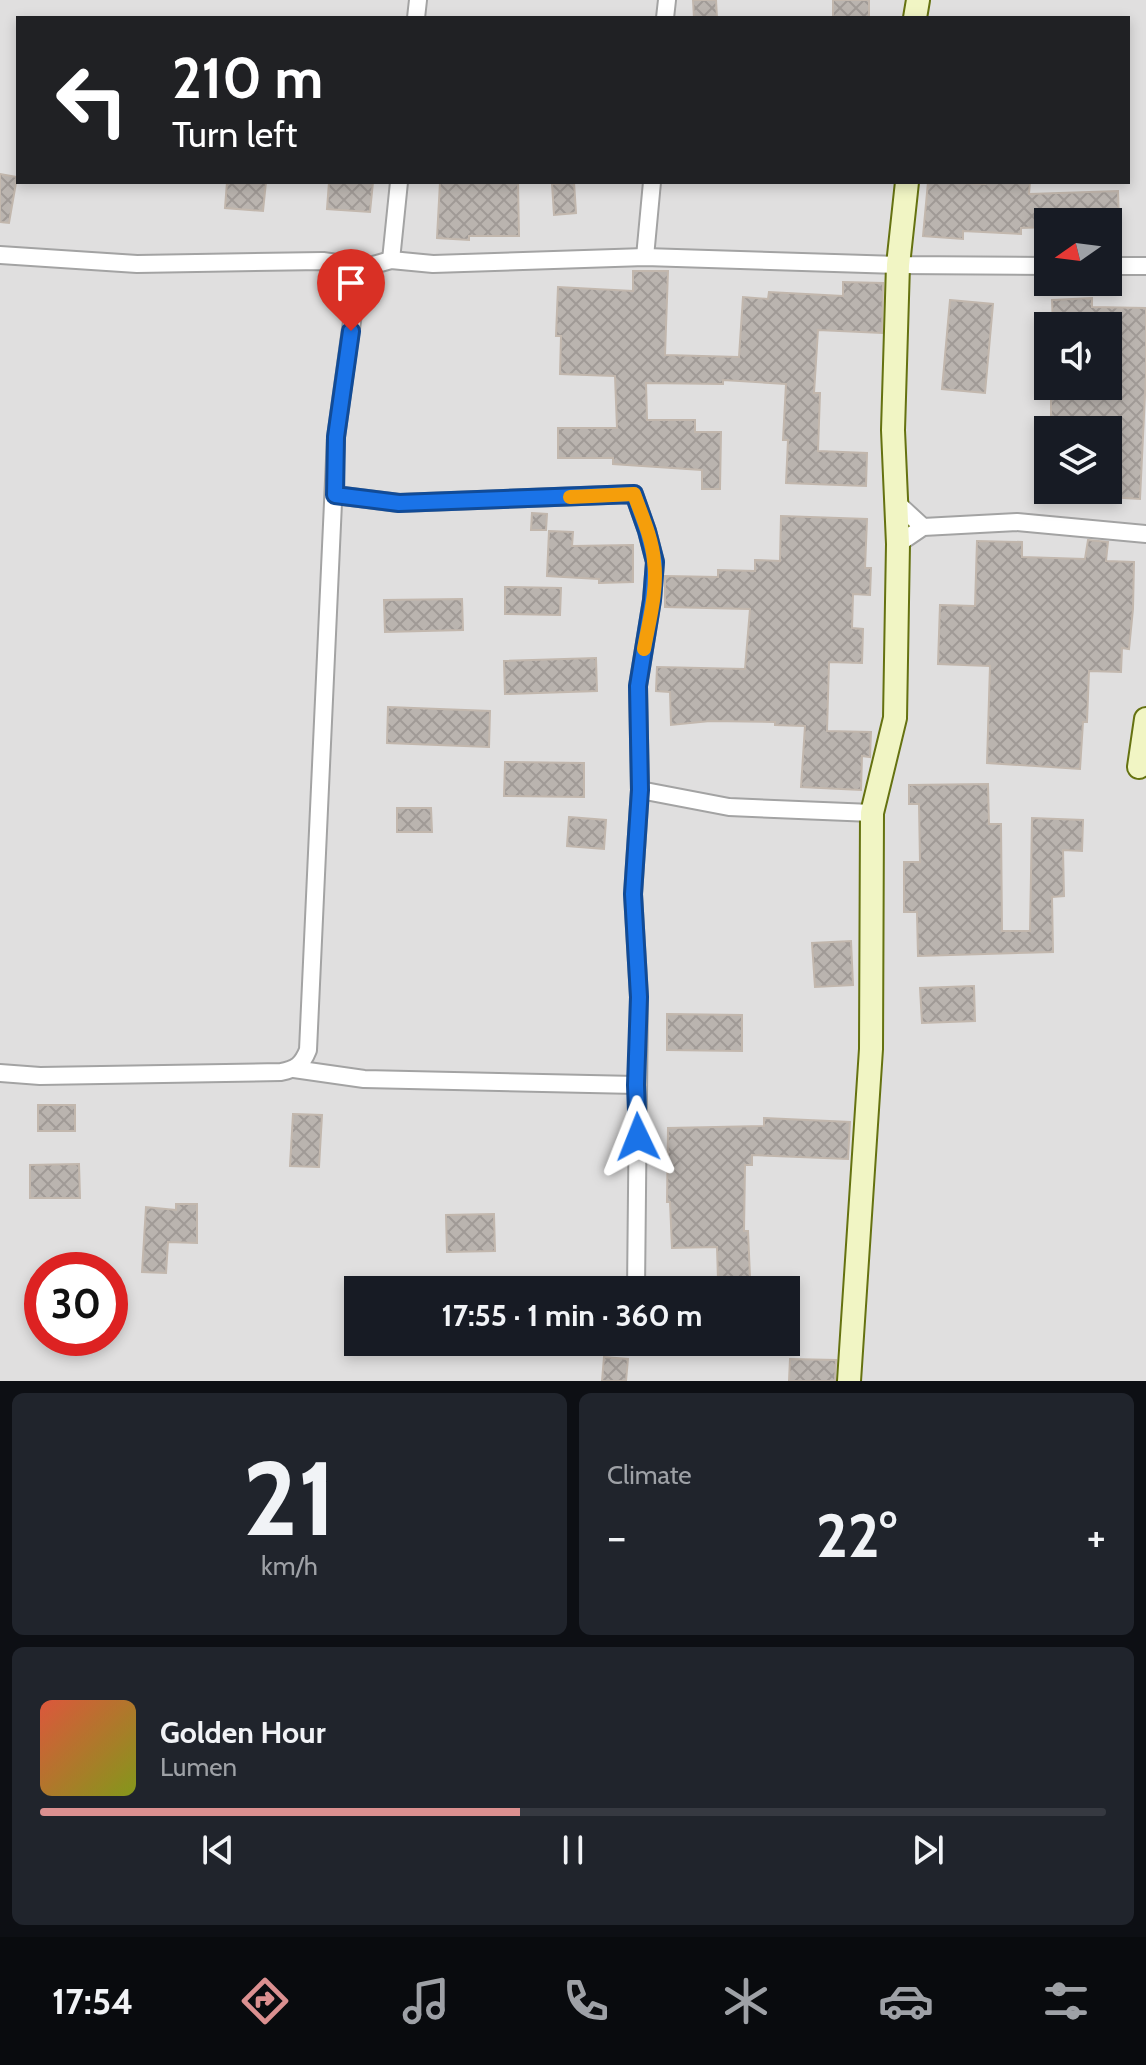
<!DOCTYPE html>
<html lang="en">
<head>
<meta charset="utf-8">
<style>
	body { margin:0; font-family:Cabin,sans-serif; background:#20242c; color:#f1f3f6; height:100vh; display:flex; flex-direction:column; font-size:30px; white-space:nowrap }
	* { box-sizing:border-box; margin:0 }
	p { font-size:26px; color:#9ea1a6 }
	.icon { flex:none; width:44px; height:44px; fill:none; stroke:currentColor; stroke-width:2; stroke-linecap:round; stroke-linejoin:round }
	.map { position:relative; height:1381px; overflow:hidden }
	.panel { display:flex; flex-direction:column; gap:12px; padding:12px; background:#0d0f14; flex:1 }
	.panel>* { flex:none }
	.guide { position:absolute; left:16px; top:16px; width:1114px; height:168px; border-radius:0px; box-shadow:0 4px 12px #0003; background:#202124; color:#fff; overflow:hidden }
	.needle { width:52px; rotate:256deg }
	.fabs { position:absolute; left:1034px; top:208px; display:grid; gap:16px }
	.fabs a { display:grid; place-items:center; width:88px; height:88px; border-radius:0px; background:#171b24; box-shadow:0 4px 12px #0003; font-size:40px }
	.speed { position:absolute; left:24px; top:1252px; display:flex; gap:16px; font-size:40px; font-weight:700; text-align:center }
	.speed>* { display:grid; place-content:center; width:104px; height:104px; border-radius:50%; background:#171b24; box-shadow:0 4px 12px #0003; line-height:1 }
	.speed .limit { border:12px solid #d22; background:#fff; color:#111 }
	.pin { position:absolute; display:grid; place-items:center; width:68px; height:68px; color:#fff; margin:-82px -34px; border-radius:50% 50% 50% 0; rotate:-45deg; box-shadow:0 0 8px #0007 }
	.pin .icon { rotate:45deg }
	.me { position:absolute; width:88px; margin:-44px; rotate:358deg; stroke-linejoin:round; filter:drop-shadow(0 0 6px #0008) }
	.turn { display:flex; align-items:center; gap:28px; height:168px; padding:0 24px; font-size:36px }
	.turn .icon { width:104px; height:104px; stroke-width:2.5 }
	.turn b { display:block; font-size:56px; line-height:68px }
	.big { font-size:60px; font-weight:800; line-height:1.1 }
	.panel .card { flex:1; display:flex; flex-direction:column; justify-content:center; gap:12px; min-width:0; padding:0 28px; border-radius:12px; background:#20242c }
	.panel .dial { align-items:center; gap:0 }
	.dial b { font-size:104px; line-height:1 }
	.song { display:flex; align-items:center; gap:24px }
	.cover { width:96px; height:96px; border-radius:12px; background:linear-gradient(135deg,hsl(10 70% 55%),hsl(70 70% 35%)) }
	.played { height:8px; border-radius:4px; background:linear-gradient(90deg,#db9090 45%,#363941 45%) }
	.keys { display:flex; justify-content:space-around; direction:ltr }
	.heat { display:flex; justify-content:space-between; align-items:center; font-size:44px; direction:ltr }
	.panel .tiles { flex:1; display:grid; gap:12px; grid-template-columns:1fr 1fr }
	.card:last-child { grid-column:span 2 }
	.trip { position:absolute; left:344px; top:1276px; width:456px; height:80px; border-radius:0px; background:#171b24; box-shadow:0 4px 12px #0003; font-weight:800; line-height:80px; text-align:center }
	.tabs { display:flex; height:128px; justify-content:space-around; align-items:center; background:#090b0e; color:#9ea1a6 }
	.tabs .icon { width:56px; height:56px }
	.tabs .selected { color:#db9090 }
	.tabs b { font-size:36px; color:#f1f3f6 }
	.map>svg:first-child { display:block }
</style>
</head>
<body>
<div class="map">
<svg width="1146" height="1381" viewBox="0 0 1146 1381">
	<defs>
		<pattern id="building-cross-hatch" width="8" height="8" patternUnits="userSpaceOnUse" patternTransform="scale(2)"><rect width="8" height="8" fill="#bab4af"/><path d="M0 0l8 8M0 8l8-8" fill="none" stroke="#a09a96"/></pattern>
	</defs>
	<rect width="100%" height="100%" fill="#f1efea"/>
	<!-- residential -->
	<path fill="#e0dfdf" fill-rule="evenodd" d="M 0,0 L 1146,0 L 1146,1381 L 0,1381 ZM 18,18 L 1128,18 L 1128,182 L 18,182 ZM 1048,222 L 1108,222 L 1108,282 L 1048,282 ZM 1048,326 L 1108,326 L 1108,386 L 1048,386 ZM 1048,430 L 1108,430 L 1108,490 L 1048,490 ZM 42,1270 L 110,1270 L 110,1338 L 42,1338 ZM 358,1290 L 786,1290 L 786,1342 L 358,1342 Z"/>
	<!-- building -->
	<g fill="url(#building-cross-hatch)" stroke="#c2b7ad" stroke-width="2">
		<path d="M 693,0 L 716,0 L 717,18 L 694,18 Z"/>
		<rect x="833" y="0" width="36" height="18"/>
		<path d="M 0,174 L 17,177 L 9,223 L 0,222 Z"/>
		<path d="M 227,182 L 266,182 L 263,211 L 225,208 Z"/>
		<path d="M 329,182 L 373,182 L 370,212 L 327,209 Z"/>
		<path d="M 440,182 L 518,182 L 519,236 L 469,236 L 469,240 L 437,238 Z"/>
		<path d="M 574,182 L 576,213 L 554,215 L 552,184 Z"/>
		<path d="M 928,182 L 985,184 L 985,182 L 1030,182 L 1029,194 L 1118,191 L 1119,222 L 1048,222 L 1048,227 L 1021,228 L 1021,234 L 963,231 L 963,239 L 923,236 Z"/>
		<path d="M 633,271 L 668,271 L 665,355 L 739,357 L 743,297 L 768,299 L 769,292 L 843,296 L 843,282 L 883,283 L 882,333 L 818,330 L 814,393 L 820,393 L 818,451 L 867,453 L 866,486 L 786,483 L 788,440 L 783,440 L 786,384 L 723,380 L 723,384 L 646,383 L 647,420 L 695,420 L 695,432 L 721,432 L 720,489 L 702,489 L 702,470 L 613,464 L 613,458 L 558,458 L 558,428 L 617,428 L 615,376 L 560,374 L 561,336 L 556,336 L 558,287 L 633,291 Z"/>
		<path d="M 1092,298 L 1092,307 L 1146,308 L 1146,374 L 1140,499 L 1108,497 L 1108,430 L 1051,430 L 1051,399 L 1110,399 L 1112,326 L 1053,326 L 1052,300 Z"/>
		<path d="M 950,300 L 993,304 L 985,393 L 942,389 Z"/>
		<path d="M 532,513 L 547,514 L 546,530 L 531,530 Z"/>
		<path d="M 781,516 L 867,519 L 865,568 L 871,568 L 870,595 L 853,594 L 852,628 L 863,629 L 862,663 L 829,662 L 827,731 L 871,732 L 870,757 L 862,756 L 861,790 L 801,787 L 805,726 L 775,725 L 775,722 L 710,721 L 671,725 L 670,692 L 656,691 L 657,667 L 745,669 L 750,609 L 665,607 L 665,576 L 718,577 L 718,570 L 755,571 L 755,560 L 780,561 Z"/>
		<path d="M 549,531 L 573,532 L 572,546 L 633,545 L 633,582 L 599,583 L 599,579 L 547,576 Z"/>
		<path d="M 1088,540 L 1108,542 L 1106,561 L 1134,562 L 1133,609 L 1129,649 L 1122,648 L 1121,672 L 1089,671 L 1087,722 L 1083,722 L 1080,769 L 987,763 L 990,666 L 938,664 L 940,605 L 975,606 L 977,541 L 1022,542 L 1022,557 L 1085,559 Z"/>
		<path d="M 505,587 L 561,588 L 560,615 L 505,614 Z"/>
		<path d="M 462,599 L 463,630 L 385,632 L 384,600 Z"/>
		<path d="M 596,658 L 597,691 L 505,694 L 504,661 Z"/>
		<path d="M 388,707 L 490,711 L 489,747 L 387,743 Z"/>
		<path d="M 505,762 L 584,763 L 584,797 L 504,796 Z"/>
		<path d="M 988,784 L 989,824 L 1001,824 L 1002,931 L 1030,931 L 1032,818 L 1083,820 L 1082,851 L 1063,850 L 1064,896 L 1052,897 L 1053,952 L 918,956 L 917,912 L 904,912 L 904,862 L 920,862 L 919,804 L 909,804 L 909,785 Z"/>
		<path d="M 397,808 L 431,808 L 432,832 L 397,832 Z"/>
		<path d="M 569,817 L 606,820 L 604,849 L 567,846 Z"/>
		<path d="M 851,941 L 853,985 L 815,987 L 812,943 Z"/>
		<path d="M 974,986 L 975,1021 L 922,1023 L 920,988 Z"/>
		<path d="M 667,1014 L 742,1015 L 742,1051 L 667,1050 Z"/>
		<rect x="38" y="1105" width="37" height="26"/>
		<path d="M 293,1114 L 322,1115 L 319,1167 L 290,1166 Z"/>
		<path d="M 764,1118 L 850,1122 L 848,1159 L 752,1155 L 752,1165 L 745,1165 L 744,1231 L 748,1231 L 750,1277 L 718,1279 L 717,1247 L 672,1248 L 670,1202 L 667,1202 L 668,1128 L 764,1126 Z"/>
		<path d="M 79,1164 L 80,1198 L 30,1198 L 30,1165 Z"/>
		<path d="M 176,1204 L 197,1204 L 197,1243 L 168,1242 L 166,1273 L 142,1272 L 146,1207 L 176,1210 Z"/>
		<path d="M 494,1214 L 495,1251 L 447,1252 L 446,1215 Z"/>
		<path d="M 604,1357 L 628,1359 L 626,1381 L 602,1381 Z"/>
		<path d="M 790,1359 L 836,1360 L 835,1381 L 789,1381 Z"/>
	</g>
	<g fill="none" stroke-linecap="round" stroke-linejoin="round">
		<!-- street casing -->
		<g stroke="#a3a3a3" stroke-width="20">
			<g id="street">
				<path d="M 416,18 L 418,0"/>
				<path d="M 665,18 L 667,0"/>
				<path d="M 0,255 L 137,264 L 323,261 L 366,267"/>
				<path d="M 645,257 L 652,182"/>
				<path d="M 391,260 L 399,182"/>
				<path d="M 1108,266 L 1146,266"/>
				<path d="M 335,495 L 399,503 L 634,494 L 647,531 L 655,562 L 652,600 L 638,686 L 640,790 L 633,894 L 639,997 L 636,1290"/>
				<path d="M 897,503 L 923,527"/>
				<path d="M 898,544 L 923,527 L 1017,522 L 1146,534"/>
				<path d="M 640,790 L 729,807 L 872,813"/>
				<path d="M 294,1069 L 364,1079 L 636,1085"/>
				<path d="M 0,1073 L 40,1076 L 281,1072 C 296,1069 302,1065 308,1050 L 336,437 L 358,278 L 366,267 L 391,260 L 433,264 L 645,257 L 898,265 L 1048,266"/>
			</g>
		</g>
		<!-- secondary casing -->
		<g stroke="#657210" stroke-width="26">
			<g id="secondary">
				<path d="M 915,18 L 918,0"/>
				<path d="M 1139,767 L 1146,719"/>
				<path d="M 849,1381 L 871,1049 L 872,813 L 895,718 L 898,544 L 893,430 L 898,265 L 907,182"/>
			</g>
		</g>
		<!-- street -->
		<use href="#street" stroke="#fff" stroke-width="16"/>
		<!-- secondary -->
		<use href="#secondary" stroke="#f1f5c4" stroke-width="22"/>
	</g>
	<g fill="none" stroke-linecap="round" stroke-linejoin="round">
		<!-- route casing -->
		<g stroke="#114b97" stroke-width="20">
			<path id="route" d="M 351,331 L 336,437 L 335,495 L 399,503 L 634,494 L 647,531 L 655,562 L 652,600 L 638,686 L 640,790 L 633,894 L 639,997 L 636,1085 L 638,1137"/>
		</g>
		<!-- route -->
		<use href="#route" stroke="#1a73e8" stroke-width="14"/>
		<!-- slow -->
		<path stroke="#f59e0b" stroke-width="14" d="M 570,497 L 634,494 C 642,516 652,538 654,561 C 658,589 649,621 644,649"/>
	</g>
</svg>
<div class="fabs">
<a><svg class="needle" viewBox="-14 -14 28 28"><path d="M0-13l5 13h-10z" fill="#e53935"/><path d="M0 13l5-13h-10z" fill="#9ea1a6"/></svg></a>
<a><svg class="icon" aria-label="sound" viewBox="0 0 24 24"><path d="M4 9h4l5-4v14l-5-4H4zM17 9q2 3 0 6"/></svg></a>
<a><svg class="icon" aria-label="layers" viewBox="0 0 24 24"><path d="M12 4l9 5-9 5-9-5zM3 14l9 5 9-5"/></svg></a>
</div>
<div class="speed"><div class="limit">30</div></div>
<div class="pin" style="left:351px;top:331px;background:#d93025"><svg class="icon" aria-label="arrive" viewBox="0 0 24 24"><path d="M6 21V4h12l-3 4 3 4H6"/></svg></div>
<svg class="me" style="left:638px;top:1137px" viewBox="-20 -20 40 40"><path d="M0-17L14 15 0 8-14 15z" fill="#1a73e8" stroke="#fff" stroke-width="4"/></svg>
<div class="trip">17:55 · 1 min · 360 m</div>
<div class="guide">
<div class="turn"><svg class="icon" aria-label="left" viewBox="0 0 24 24"><path d="M17 20v-9H6M10 6l-5 5 5 5"/></svg><div><b>210 m</b>Turn left</div></div>
</div>
</div>
<section class="panel">
<div class="tiles">
<div class="card dial"><b>21</b><p>km/h</p></div>
<div class="card"><p>Climate</p>
<div class="heat"><a>−</a><b class="big">22°</b><a>+</a></div>
</div>
<div class="card">
<div class="song"><i class="cover"></i><div><b>Golden Hour</b><p>Lumen</p></div></div>
<div class="played"></div>
<div class="keys"><svg class="icon" aria-label="previous" viewBox="0 0 24 24"><path d="M18 5L8 12l10 7zM5 5v14"/></svg><svg class="icon" aria-label="pause" viewBox="0 0 24 24"><path d="M8 5v14M16 5v14"/></svg><svg class="icon" aria-label="next" viewBox="0 0 24 24"><path d="M6 5l10 7-10 7zM19 5v14"/></svg></div>
</div>
</div>
</section>
<nav class="tabs">
<b>17:54</b>
<svg class="icon selected" aria-label="directions" viewBox="0 0 24 24"><path d="M12 3l9 9-9 9-9-9zM9 14v-3h6M13 9l2 2-2 2"/></svg>
<svg class="icon" aria-label="music" viewBox="0 0 24 24"><path d="M9 18V5l10-2v13"/><circle cx="6" cy="18" r="3"/><circle cx="16" cy="16" r="3"/></svg>
<svg class="icon" aria-label="phone" viewBox="0 0 24 24"><path d="M5 4h4l2 5-3 2q2 4 5 5l2-3 5 2v4C11 20 4 13 5 4z"/></svg>
<svg class="icon" aria-label="climate" viewBox="0 0 24 24"><path d="M12 3v18M4 7l16 10M4 17L20 7"/></svg>
<svg class="icon" aria-label="car" viewBox="0 0 24 24"><path d="M5 17H2v-5l4-1 3-4h7l3 4 3 1v5h-3M9 17h6M6 11h13"/><circle cx="7" cy="17" r="2"/><circle cx="17" cy="17" r="2"/></svg>
<svg class="icon" aria-label="filters" viewBox="0 0 24 24"><path d="M4 7h16M4 17h16"/><circle cx="9" cy="7" r="2"/><circle cx="15" cy="17" r="2"/></svg>
</nav>
</body>
</html>
